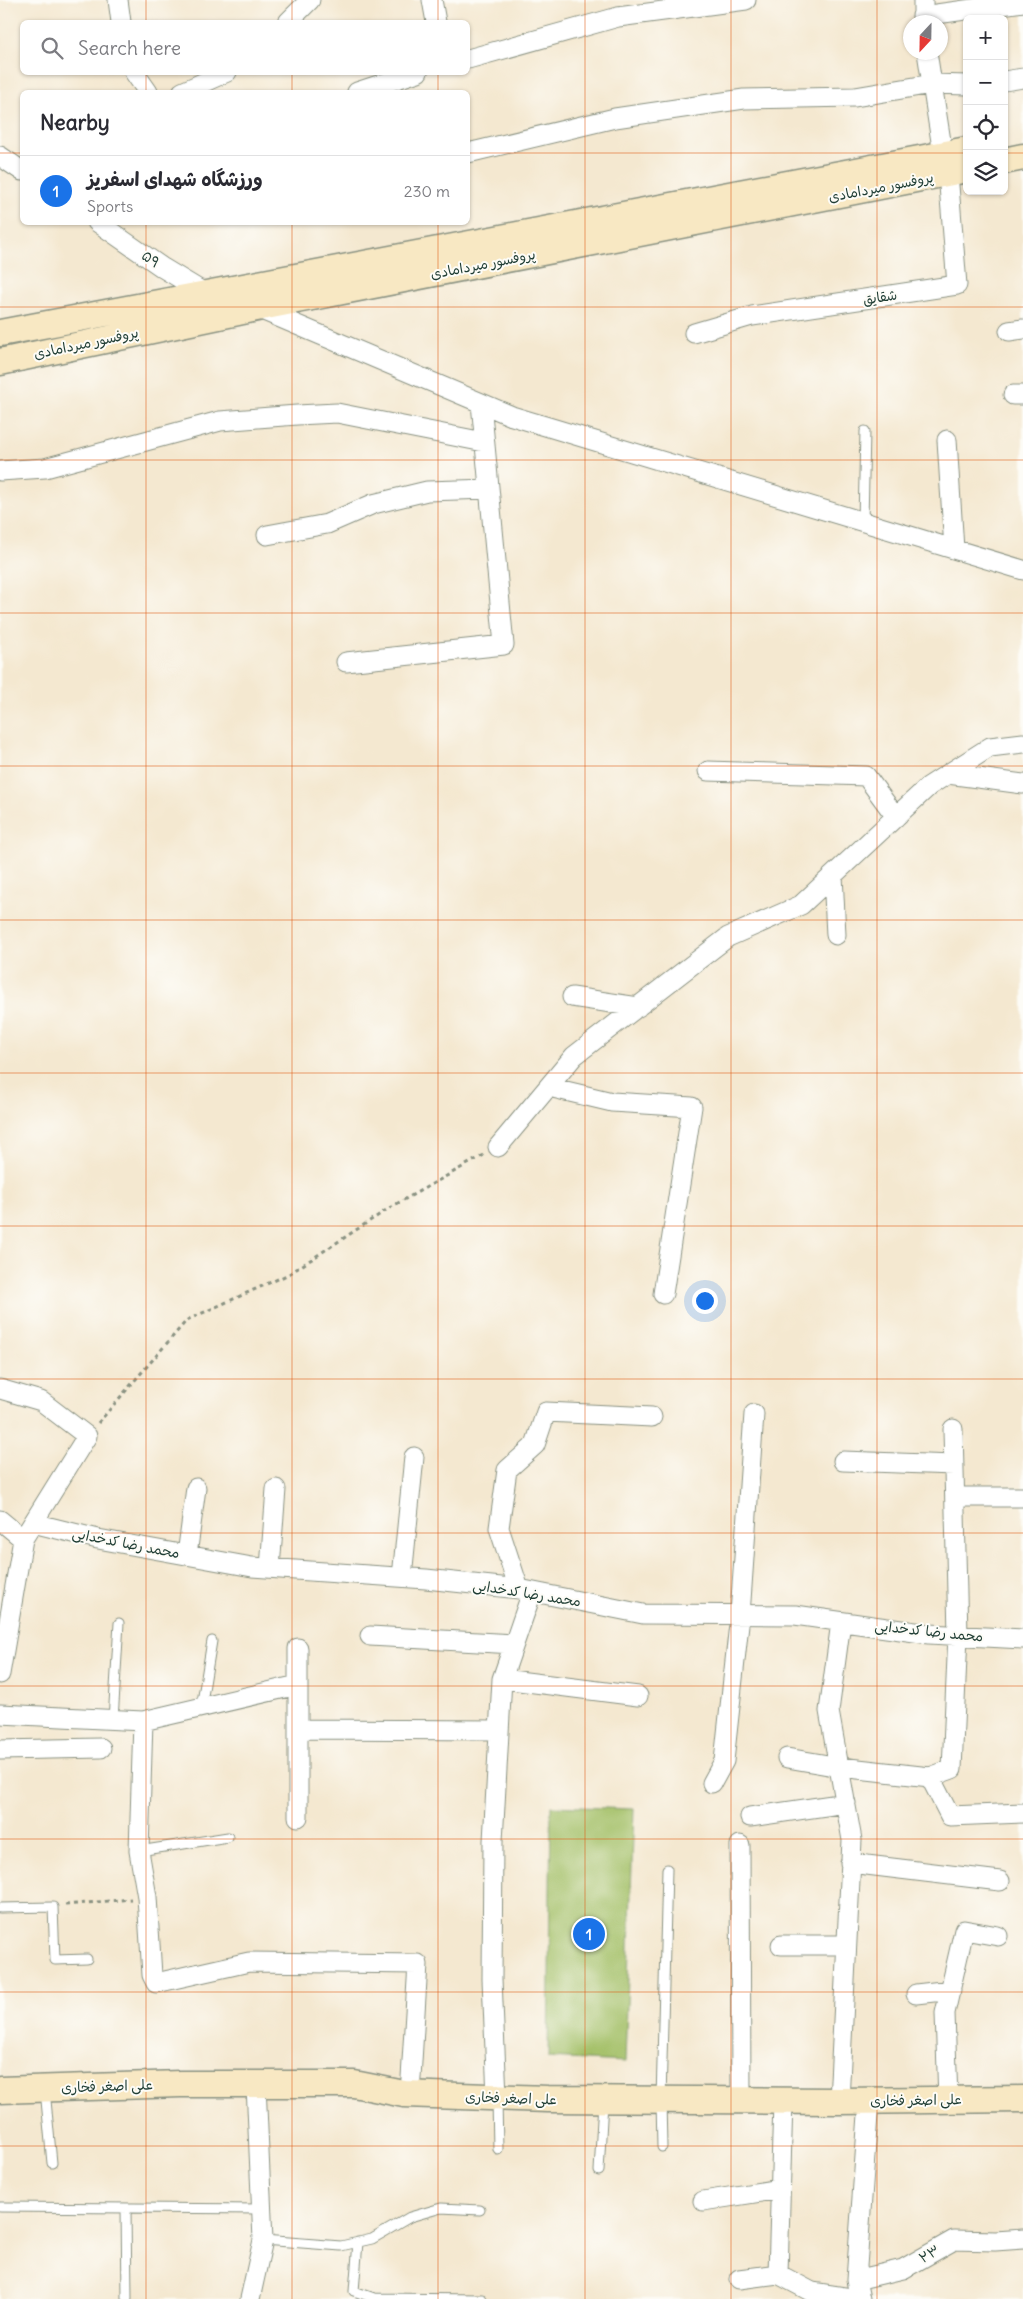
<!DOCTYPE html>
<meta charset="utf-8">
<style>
:root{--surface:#fff;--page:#f7f7f7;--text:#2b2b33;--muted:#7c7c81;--line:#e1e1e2;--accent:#1a73e8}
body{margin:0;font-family:Delius,"Playpen Sans Arabic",sans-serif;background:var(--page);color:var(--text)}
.controls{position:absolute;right:15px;top:15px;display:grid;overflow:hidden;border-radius:8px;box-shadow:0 1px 4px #0004}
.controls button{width:45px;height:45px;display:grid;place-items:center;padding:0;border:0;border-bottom:1px solid var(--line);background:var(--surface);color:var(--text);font:25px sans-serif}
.compass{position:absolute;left:903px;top:15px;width:45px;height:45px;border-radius:50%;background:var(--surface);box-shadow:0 1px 4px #0004;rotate:202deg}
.you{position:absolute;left:704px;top:1300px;width:18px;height:18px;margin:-12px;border:4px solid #fff;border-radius:50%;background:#1a73e8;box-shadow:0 0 0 8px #1a73e833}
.badge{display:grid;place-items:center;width:32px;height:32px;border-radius:50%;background:var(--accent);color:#fff;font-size:16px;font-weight:700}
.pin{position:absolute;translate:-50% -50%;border:2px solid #fff;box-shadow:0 1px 5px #0006}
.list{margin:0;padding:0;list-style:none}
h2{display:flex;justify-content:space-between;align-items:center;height:65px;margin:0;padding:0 20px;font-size:21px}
h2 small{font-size:16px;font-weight:400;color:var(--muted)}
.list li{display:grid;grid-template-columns:32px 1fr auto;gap:15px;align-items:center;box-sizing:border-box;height:70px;padding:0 20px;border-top:1px solid var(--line)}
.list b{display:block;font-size:19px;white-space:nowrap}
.list p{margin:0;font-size:16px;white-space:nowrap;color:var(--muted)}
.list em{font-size:16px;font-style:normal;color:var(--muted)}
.icon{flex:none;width:28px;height:28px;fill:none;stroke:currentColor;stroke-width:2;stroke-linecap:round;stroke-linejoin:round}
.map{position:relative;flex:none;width:1023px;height:2299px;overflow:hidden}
.search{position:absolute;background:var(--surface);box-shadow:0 1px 4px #0004;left:20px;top:20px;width:450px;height:55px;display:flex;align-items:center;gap:12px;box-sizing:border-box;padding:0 18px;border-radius:8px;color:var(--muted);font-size:19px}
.panel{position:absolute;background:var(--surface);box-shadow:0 1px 4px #0004;left:20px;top:90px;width:450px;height:135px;border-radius:8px}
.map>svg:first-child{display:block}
</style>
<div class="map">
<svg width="1023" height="2299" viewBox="0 0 1023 2299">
<rect width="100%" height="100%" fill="#fdfcf7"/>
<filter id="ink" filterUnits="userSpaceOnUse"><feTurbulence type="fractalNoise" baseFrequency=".02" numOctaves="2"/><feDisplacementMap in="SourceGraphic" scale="10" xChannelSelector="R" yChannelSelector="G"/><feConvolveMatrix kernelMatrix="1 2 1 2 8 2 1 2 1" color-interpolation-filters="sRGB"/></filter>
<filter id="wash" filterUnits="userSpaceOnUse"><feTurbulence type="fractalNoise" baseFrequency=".0096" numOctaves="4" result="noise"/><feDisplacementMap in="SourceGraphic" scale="20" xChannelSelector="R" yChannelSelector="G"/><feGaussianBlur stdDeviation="1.12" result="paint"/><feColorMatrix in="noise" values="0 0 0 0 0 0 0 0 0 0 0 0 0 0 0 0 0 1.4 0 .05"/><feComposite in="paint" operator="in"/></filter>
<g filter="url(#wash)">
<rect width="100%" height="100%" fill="#f4e8d0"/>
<!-- green -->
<path fill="#a3bf66" stroke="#617e4d" d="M551,1806L634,1809L625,2062L548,2058Z"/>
</g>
<g filter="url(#ink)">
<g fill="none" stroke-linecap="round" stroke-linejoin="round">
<!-- lane casing -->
<g stroke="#8a9282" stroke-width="11">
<path id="lane" d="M863,522L865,431
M201,1708L212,1641
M113,1720L119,1623
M139,1851L228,1837
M0,1908L53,1907L55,1960L87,1959
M45,2090L52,2163
M497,2100L498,2149
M662,2147L661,2100L667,1869
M599,2171L603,2102
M0,2207L262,2209
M126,2208L127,2299
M263,2240L341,2246L372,2239L410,2217L441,2208L480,2210
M358,2242L354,2291L374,2298L482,2299"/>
</g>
<!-- street casing -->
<g stroke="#8a9282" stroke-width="21">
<path id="street" d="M118,0L121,22
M432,0L436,22
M923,0V22
M922,16L1023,2
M288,22L310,0
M927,52L943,154
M468,59L618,17L746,0
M134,72L148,92
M1004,81L1023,78
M182,92L227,72
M357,92L418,72
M468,153L615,118L744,99L855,97L932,84L967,85
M0,156L22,171
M97,222L163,268L206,294
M257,308L512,416L1023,570
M1009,331L1023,329
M694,333L752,316L957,285L948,173
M1013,395H1023
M947,440L954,549
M0,471L45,468L220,421L297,415L337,413L484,442
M267,535L327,524L373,504L427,491L489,489
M346,662L504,645L481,403
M708,771L866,776L896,817
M948,774L1023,784
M833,875L836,935
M572,997L638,1007
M549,1087L612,1102L692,1107L663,1294
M498,1147L574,1056L728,937L801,905L929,786L990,747L1023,743
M0,1389L41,1401L87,1436L23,1539L0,1674
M843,1461L954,1465
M955,1497H1023
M0,1520L23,1539
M33,1523L98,1539L252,1567L426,1579L519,1589L643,1614L795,1615L929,1634L1023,1639
M187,1555L196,1488
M270,1568L276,1489
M402,1577L414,1457
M519,1589L499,1528L507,1470L535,1445L546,1412L652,1417
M370,1636L514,1644
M502,1679L638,1696
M0,1714L143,1721L139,1851L147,1897L152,1975L156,1983L249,1962L418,1964L410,2094
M143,1721L298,1685
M298,1729L499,1730
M0,1750L101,1748
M787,1758L840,1767L930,1777L952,1769L958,1635L953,1429
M930,1777L950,1816L1023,1813
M712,1783L724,1761L740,1615L754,1414
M298,1817V1648
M750,1817L846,1803
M740,1845L741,2100
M850,1863L1000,1881
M781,1945H846
M916,1994L951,1990
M497,2097L492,1979L493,1841L502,1679L532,1592
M948,2100L945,2013L964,1930L998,1936
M783,2101L778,2274L812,2292L857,2299
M839,2101L852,1840L829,1711L841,1622
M703,2201L780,2189
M739,2279L778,2274
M856,2280L869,2101
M250,2299L263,2240L256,2085
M860,2299L856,2280L903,2269L954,2240L995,2241L1023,2239"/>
</g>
<!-- secondary casing -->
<g stroke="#8a9282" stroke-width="29">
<path id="secondary" d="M1004,161L1023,157
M0,333L967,150
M0,362L271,305L967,169
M0,2090L180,2084H354L404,2094L548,2099L839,2101L1023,2099"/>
</g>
<!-- path -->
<path stroke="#8a9282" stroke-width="3" stroke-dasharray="4 4" stroke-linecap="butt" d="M98,1423L187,1320L289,1274L391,1207L484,1155
M65,1905L131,1899"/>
<!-- lane -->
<use href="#lane" stroke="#fff" stroke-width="9"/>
<!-- street -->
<use href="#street" stroke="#fff" stroke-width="19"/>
<!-- secondary -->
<use href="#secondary" stroke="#f8e8c3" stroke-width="26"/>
</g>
</g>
<!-- grid -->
<path fill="none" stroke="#de580e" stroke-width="1" stroke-opacity="0.55" d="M146,0V22M292,0V22M438,0V22M585,0V2299M731,0V2299M877,0V2299M146,72V92M292,72V92M438,72V92M0,153H22M468,153H967M1004,153H1023M146,222V2299M292,222V2299M438,222V2299M0,307H1023M0,460H1023M0,613H1023M0,766H1023M0,920H1023M0,1073H1023M0,1226H1023M0,1379H1023M0,1533H1023M0,1686H1023M0,1839H1023M0,1992H1023M0,2146H1023"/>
<g text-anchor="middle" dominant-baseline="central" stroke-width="4" stroke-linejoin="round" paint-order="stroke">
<!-- street labels -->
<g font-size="14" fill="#1f3d34" stroke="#fdfcf7">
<text transform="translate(881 187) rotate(-11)">پروفسور میردامادی</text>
<text transform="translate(151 259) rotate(35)">۵۹</text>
<text transform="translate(483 264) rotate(-11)">پروفسور میردامادی</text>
<text transform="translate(880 297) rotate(-9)">شقایق</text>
<text transform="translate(86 343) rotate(-12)">پروفسور میردامادی</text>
<text transform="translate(126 1543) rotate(11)">محمد رضا کدخدایی</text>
<text transform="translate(527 1593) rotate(9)">محمد رضا کدخدایی</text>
<text transform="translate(929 1631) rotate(6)">محمد رضا کدخدایی</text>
<text transform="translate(107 2086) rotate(-2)">علی اصغر فخاری</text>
<text transform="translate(511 2098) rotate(2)">علی اصغر فخاری</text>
<text transform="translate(916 2100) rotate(-1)">علی اصغر فخاری</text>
<text transform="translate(929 2254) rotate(-30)">۲۳</text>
</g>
</g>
</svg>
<div class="controls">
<button>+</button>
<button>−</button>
<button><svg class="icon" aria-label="locate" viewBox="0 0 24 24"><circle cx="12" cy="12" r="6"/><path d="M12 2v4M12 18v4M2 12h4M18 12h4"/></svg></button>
<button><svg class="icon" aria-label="layers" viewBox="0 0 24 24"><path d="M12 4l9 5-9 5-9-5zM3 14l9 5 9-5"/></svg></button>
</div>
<svg class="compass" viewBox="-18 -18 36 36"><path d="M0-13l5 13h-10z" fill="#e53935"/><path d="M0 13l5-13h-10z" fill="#7c7c81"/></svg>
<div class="you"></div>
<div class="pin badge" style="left:589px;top:1934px">1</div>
<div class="search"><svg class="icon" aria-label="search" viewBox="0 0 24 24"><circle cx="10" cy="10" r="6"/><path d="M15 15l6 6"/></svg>Search here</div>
<section class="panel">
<h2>Nearby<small></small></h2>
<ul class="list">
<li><span class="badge">1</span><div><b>ورزشگاه شهدای اسفریز</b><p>Sports</p></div><em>230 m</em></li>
</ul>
</section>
</div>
